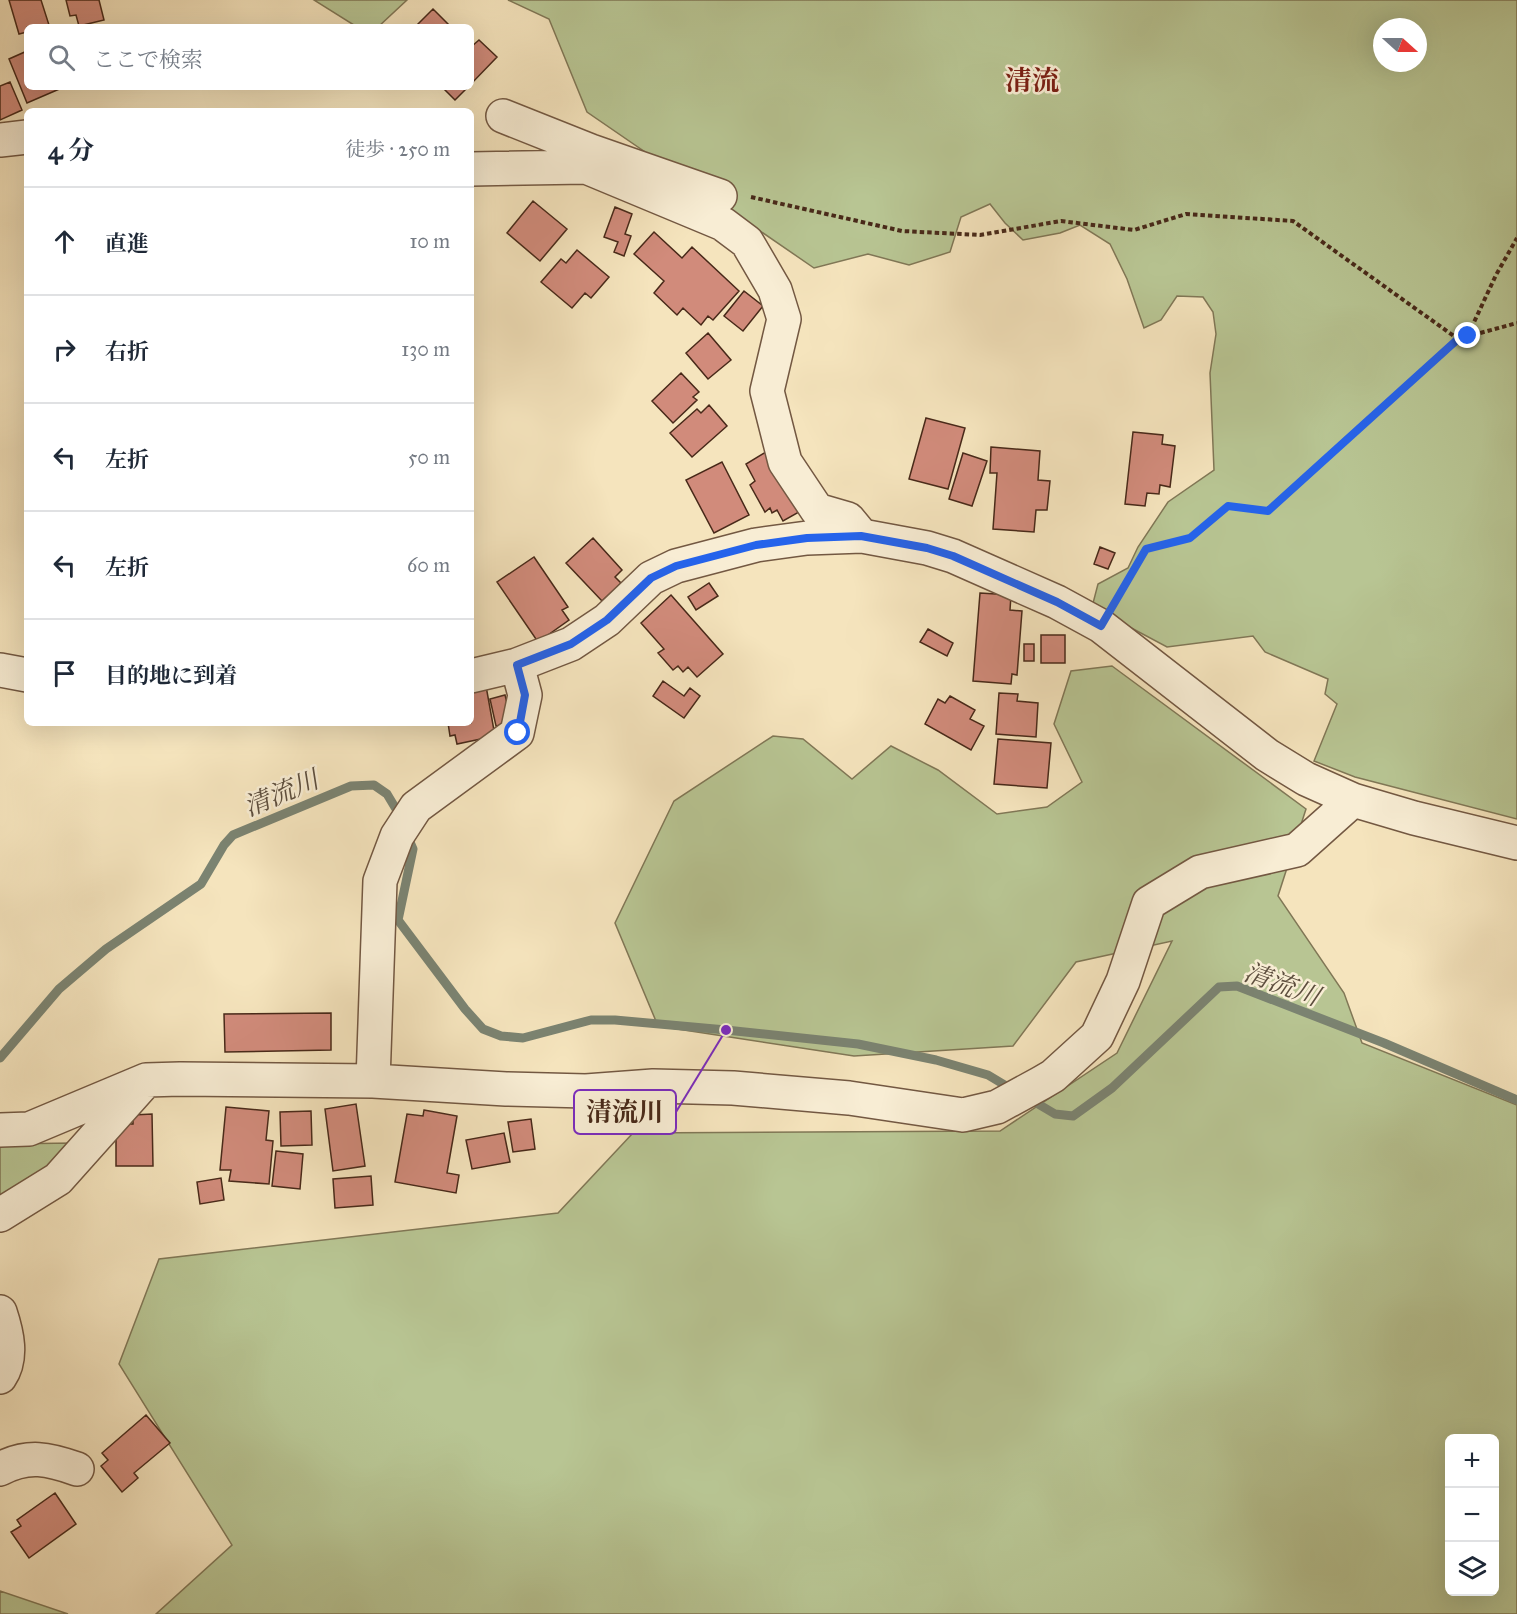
<!DOCTYPE html>
<html lang="ja">
<meta charset="utf-8">
<style>
:root{--surface:#fff;--page:#f6f6f7;--text:#1f2937;--muted:#747a83;--line:#e0e1e3}
body{margin:0;font-family:"IM FELL Great Primer","Noto Serif JP",serif;background:var(--page);color:var(--text)}
.controls{position:absolute;right:18px;bottom:18px;display:grid;overflow:hidden;border-radius:9px;box-shadow:0 6px 24px #0002}
.controls button{width:54px;height:54px;display:grid;place-items:center;padding:0;border:0;border-bottom:2px solid var(--line);background:var(--surface);color:var(--text);font:30px sans-serif}
.compass{position:absolute;left:1373px;top:18px;width:54px;height:54px;border-radius:50%;background:var(--surface);box-shadow:0 6px 24px #0002;rotate:111deg}
.stop{position:absolute;width:18px;height:18px;margin:-14px;border:4px solid #2563eb;border-radius:50%;background:#fff}
.stop.end{background:#2563eb;border-color:#fff;box-shadow:0 2px 6px #0008}
.list{margin:0;padding:0;list-style:none}
h2{display:flex;justify-content:space-between;align-items:center;height:78px;margin:0;padding:0 24px;font-size:26px}
h2 small{font-size:20px;font-weight:400;color:var(--muted)}
.list li{display:grid;grid-template-columns:39px 1fr auto;gap:18px;align-items:center;box-sizing:border-box;height:108px;padding:0 24px;border-top:2px solid var(--line)}
.list b{display:block;font-size:22px;white-space:nowrap}
.list em{font-size:20px;font-style:normal;color:var(--muted)}
.icon{flex:none;width:33px;height:33px;fill:none;stroke:currentColor;stroke-width:2;stroke-linecap:round;stroke-linejoin:round}
.map{position:relative;flex:none;width:1517px;height:1614px;overflow:hidden}
.search{position:absolute;background:var(--surface);box-shadow:0 6px 24px #0002;left:24px;top:24px;width:450px;height:66px;display:flex;align-items:center;gap:15px;box-sizing:border-box;padding:0 21px;border-radius:9px;color:var(--muted);font-size:22px}
.panel{position:absolute;background:var(--surface);box-shadow:0 6px 24px #0002;left:24px;top:108px;width:450px;height:618px;border-radius:9px}
.map>svg:first-child{display:block}
</style>
<div class="map">
<svg width="1517" height="1614" viewBox="0 0 1517 1614">
<rect width="100%" height="100%" fill="#f5e4bd"/>
<filter id="stains"><feTurbulence type="fractalNoise" baseFrequency=".00333" numOctaves="4"/><feColorMatrix values="0 0 0 0 .2 0 0 0 0 .09 0 0 0 0 .02 0 0 0 .5 -.17"/></filter>
<radialGradient id="worn" r=".72"><stop offset=".6" stop-color="#630" stop-opacity="0"/><stop offset="1" stop-color="#630" stop-opacity=".3"/></radialGradient>
<!-- green -->
<path fill="#b8c593" stroke="#807756" stroke-width="1.5" fill-rule="evenodd" d="M314,0H407L378,27H357Z
M508,0H1517V819L1355,777L1314,761L1337,704L1325,694L1328,679L1265,652L1253,636L1167,647L1092,607L1098,584L1128,568L1138,547L1168,502L1214,470L1210,373L1216,334L1213,312L1203,297L1177,296L1161,320L1144,328L1127,279L1110,244L1080,225L1060,233L1023,240L1005,223L990,204L961,217L950,252L909,265L868,254L814,268L587,112L549,19ZM1382,27H1418V63H1382Z
M1112,666L1306,809L1278,896L1344,993L1362,1043L1517,1105V1614H156L232,1545L119,1364L159,1259L558,1213L633,1133L1000,1131L1117,1053L1172,941L1076,962L1013,1046L854,1056L658,1026L615,923L674,801L773,736L803,739L852,779L891,746L938,770L997,814L1047,807L1082,782L1054,724L1071,671ZM1450,1438H1494V1592H1450Z
M74,1143L50,1173L0,1196V1144Z
M0,1591L68,1614H0Z"/>
<g fill="none" stroke-linecap="round" stroke-linejoin="round">
<!-- stream -->
<path stroke="#7b8371" stroke-width="9" d="M407,835L413,849L398,920L465,1009L483,1029L501,1036L523,1038L591,1020H615L726,1030L858,1044L936,1060L988,1075L1013,1090
M0,1058L59,989L106,949L201,884L224,845L233,835L351,786L374,785L387,794L402,819
M1028,1098L1055,1114L1073,1116L1112,1088L1219,987L1237,986L1384,1043L1517,1100"/>
</g>
<!-- building -->
<path fill="#d18b7b" stroke="#482919" stroke-width="1.5" d="M9,0H41L49,25L27,27V32L19,34Z
M66,0H99L104,20L79,26L76,15L70,16Z
M433,9L451,27H415Z
M479,40L497,57L471,84V47Z
M27,51V87H64L27,103L9,59Z
M10,82L22,110L0,120V86Z
M442,87H468L455,100Z
M533,201L567,229L540,261L507,233Z
M615,207L632,214L625,234L631,236L624,256L614,252L618,242L604,237Z
M654,232L682,258L692,247L739,291L713,320L708,316L701,325L683,308L677,315L654,293L664,281L634,254Z
M577,250L609,277L591,298L585,293L572,308L541,282L561,259L566,263Z
M744,291L763,306L743,331L724,316Z
M708,333L731,360L708,379L686,353Z
M681,373L699,392L693,397L697,400L673,423L652,401Z
M709,405L727,426L692,457L670,433L697,409L701,413Z
M926,418L965,428L948,489L909,479Z
M1133,432L1163,435L1162,444L1175,446L1170,487L1160,485L1159,494L1147,493L1145,506L1125,504Z
M991,447L1040,451L1038,480L1050,481L1047,510H1036L1034,532L993,529L997,473H990Z
M771,449L806,508L783,521L777,510L772,513L770,508L765,512L750,485L755,481L746,464Z
M963,453L987,461L972,506L949,499Z
M722,462L749,515L714,533L686,480Z
M593,538L622,570L615,577L621,583L602,601L566,563Z
M1100,547L1115,553L1108,569L1094,564Z
M534,557L568,607L562,610L569,620L538,642L497,582Z
M709,583L718,596L696,610L688,597Z
M980,593L1011,595L1010,610L1022,611L1017,675L1012,674L1011,684L973,681Z
M671,595L723,654L697,677L688,667L683,672L678,666L673,670L658,653L664,649L641,623Z
M928,629L953,643L947,656L920,642Z
M1041,635H1065V663H1041Z
M1024,644H1034V661H1024Z
M663,681L684,696L690,688L700,696L684,718L653,696Z
M486,686L495,736L457,744L455,735L450,736L448,723H471V689Z
M999,693L1018,694L1017,701L1038,703L1036,737L996,734Z
M505,695L512,723L496,726L490,699Z
M950,696L975,710L970,719L984,726L971,750L925,724L938,699L945,703Z
M998,739L1051,743L1047,788L994,784Z
M331,1013V1050L225,1052L224,1014Z
M356,1104L365,1166L333,1171L325,1109Z
M226,1107L269,1111L266,1140L273,1141L269,1184L229,1181L231,1170H220Z
M424,1110L457,1116L447,1173L459,1175L456,1193L395,1182L407,1114L423,1116Z
M311,1111L312,1145L281,1146L280,1112Z
M152,1114L153,1166H116V1124H133V1115Z
M531,1119L535,1149L513,1152L508,1122Z
M504,1133L510,1162L472,1169L466,1140Z
M276,1151L303,1154L300,1189L272,1186Z
M371,1176L373,1205L335,1208L333,1179Z
M221,1178L224,1200L200,1204L197,1182Z
M146,1415L170,1443L134,1473L138,1478L122,1492L101,1466L108,1460L102,1453Z
M55,1493L76,1524L29,1558L11,1532L21,1526L17,1520Z"/>
<g fill="none" stroke-linecap="round" stroke-linejoin="round">
<!-- minor casing -->
<g stroke="#735842" stroke-width="36">
<path id="minor" d="M503,116L591,151L720,196
M0,140L27,137
M471,169L586,167L723,224L747,242L775,290L784,319L767,391L785,462L817,510L848,519L862,536
M0,670L27,675
M471,676L517,665L571,644L607,620L651,578L676,566L756,545L807,538L862,536L927,548L953,556L1057,602L1101,626L1267,755L1306,779L1353,800L1414,818L1517,843
M373,1081L380,881L397,836L416,807L517,733L525,695L517,665
M0,1130L29,1129L146,1080L180,1079L373,1081L506,1089L586,1091L653,1086L733,1088L849,1098L963,1115L997,1107L1041,1083L1053,1076L1097,1036L1123,981L1149,903L1200,872L1297,850L1353,800
M0,1215L58,1179L141,1086
M0,1312C7,1333 13,1358 0,1377
M0,1469C28,1454 49,1459 77,1469"/>
</g>
<!-- path -->
<path stroke="#482919" stroke-width="4" stroke-dasharray="4.5 3" stroke-linecap="butt" d="M751,197L902,231L980,235L1061,221L1134,230L1186,214L1293,221L1458,339
M1468,335L1496,275L1517,238
M1117,599L1146,549L1190,538L1228,506L1268,511L1458,339L1517,323"/>
<!-- minor -->
<use href="#minor" stroke="#f8edd4" stroke-width="33"/>
</g>
<g fill="none" stroke-linecap="round" stroke-linejoin="round">
<!-- route -->
<path stroke="#2563eb" stroke-width="8" d="M518,733L525,695L517,665L571,644L607,620L651,578L676,566L756,545L807,538L861,536L927,548L953,556L1057,602L1101,626L1146,549L1190,538L1228,506L1268,511L1458,339L1468,336"/>
</g>
<g text-anchor="middle" dominant-baseline="central" stroke-width="5" stroke-linejoin="round" paint-order="stroke">
<!-- water labels -->
<g font-size="26" font-style="italic" fill="#5d4e3e" stroke="#f8edd4">
<text transform="translate(281 793) rotate(-23)">清流川</text>
<text transform="translate(1282 984) rotate(20)">清流川</text>
</g>
<!-- quarter labels -->
<g font-size="27" font-weight="bold" fill="#7a1f14" stroke="#f8edd4">
<text x="1032" y="80">清流</text>
</g>
</g>
<!-- callouts -->
<path fill="none" stroke="#7b2cbf" stroke-width="2" d="M726 1030L676 1112"/>
<circle fill="#7b2cbf" stroke="#f8edd4" stroke-width="2" cx="726" cy="1030" r="6"/>
<rect fill="#f8edd4" stroke="#7b2cbf" stroke-width="2" x="574" y="1090" width="102" height="44" rx="6"/>
<g font-size="26" text-anchor="middle" font-weight="bold" fill="#482919">
<text x="625" y="1121">清流川</text>
</g>
<rect width="100%" height="100%" filter="url(#stains)"/>
<rect width="100%" height="100%" fill="url(#worn)"/>
</svg>
<div class="controls">
<button>+</button>
<button>−</button>
<button><svg class="icon" aria-label="layers" viewBox="0 0 24 24"><path d="M12 4l9 5-9 5-9-5zM3 14l9 5 9-5"/></svg></button>
</div>
<svg class="compass" viewBox="-18 -18 36 36"><path d="M0-13l5 13h-10z" fill="#e53935"/><path d="M0 13l5-13h-10z" fill="#747a83"/></svg>
<div class="stop" style="left:518px;top:733px"></div>
<div class="stop end" style="left:1468px;top:336px"></div>
<div class="search"><svg class="icon" aria-label="search" viewBox="0 0 24 24"><circle cx="10" cy="10" r="6"/><path d="M15 15l6 6"/></svg>ここで検索</div>
<section class="panel">
<h2>4 分<small>徒歩 · 250 m</small></h2>
<ul class="list">
<li><svg class="icon" aria-label="ahead" viewBox="0 0 24 24"><path d="M12 20V5M6 11l6-6 6 6"/></svg><div><b>直進</b></div><em>10 m</em></li>
<li><svg class="icon" aria-label="right" viewBox="0 0 24 24"><path d="M7 20v-9h11M14 6l5 5-5 5"/></svg><div><b>右折</b></div><em>130 m</em></li>
<li><svg class="icon" aria-label="left" viewBox="0 0 24 24"><path d="M17 20v-9H6M10 6l-5 5 5 5"/></svg><div><b>左折</b></div><em>50 m</em></li>
<li><svg class="icon" aria-label="left" viewBox="0 0 24 24"><path d="M17 20v-9H6M10 6l-5 5 5 5"/></svg><div><b>左折</b></div><em>60 m</em></li>
<li><svg class="icon" aria-label="arrive" viewBox="0 0 24 24"><path d="M6 21V4h12l-3 4 3 4H6"/></svg><div><b>目的地に到着</b></div></li>
</ul>
</section>
</div>
